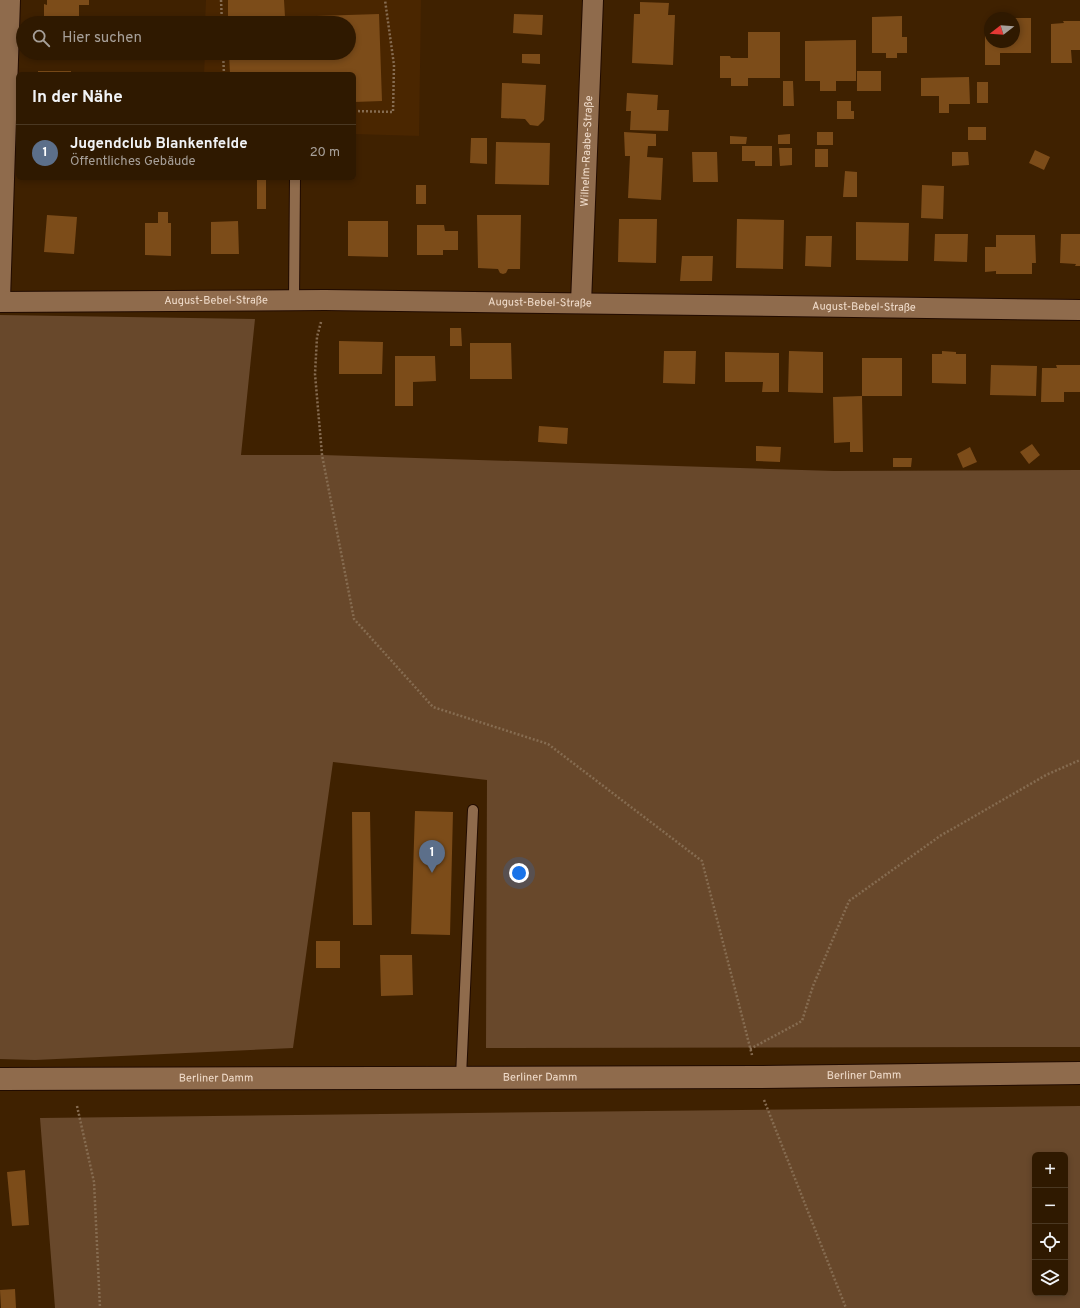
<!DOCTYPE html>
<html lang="de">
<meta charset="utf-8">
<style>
:root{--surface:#2f1900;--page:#3b260f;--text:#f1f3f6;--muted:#a7a099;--line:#4a3822;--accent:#2563eb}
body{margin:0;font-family:Overpass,sans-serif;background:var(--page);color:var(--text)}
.controls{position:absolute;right:12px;bottom:12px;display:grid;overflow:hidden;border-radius:6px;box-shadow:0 2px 6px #0003}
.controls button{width:36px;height:36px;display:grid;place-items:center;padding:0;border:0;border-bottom:1px solid var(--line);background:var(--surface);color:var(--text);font:20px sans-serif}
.compass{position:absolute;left:984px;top:12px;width:36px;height:36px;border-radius:50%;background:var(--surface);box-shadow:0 2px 6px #0003;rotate:253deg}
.you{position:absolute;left:519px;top:873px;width:14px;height:14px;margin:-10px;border:3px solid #fff;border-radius:50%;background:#1a73e8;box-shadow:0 0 0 6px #1a73e833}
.badge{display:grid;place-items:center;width:26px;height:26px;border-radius:50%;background:var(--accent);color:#fff;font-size:13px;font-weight:700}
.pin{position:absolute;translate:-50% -33px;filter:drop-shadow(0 1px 2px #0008)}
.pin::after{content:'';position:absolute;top:21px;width:14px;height:12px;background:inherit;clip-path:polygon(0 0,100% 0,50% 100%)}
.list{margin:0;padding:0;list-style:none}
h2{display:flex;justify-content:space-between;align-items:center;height:52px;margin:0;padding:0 16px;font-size:17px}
h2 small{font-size:13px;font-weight:400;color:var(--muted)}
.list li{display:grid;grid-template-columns:26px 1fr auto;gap:12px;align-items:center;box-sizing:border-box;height:56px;padding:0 16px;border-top:1px solid var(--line)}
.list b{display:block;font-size:15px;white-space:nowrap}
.list p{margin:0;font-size:13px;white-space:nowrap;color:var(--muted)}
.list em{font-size:13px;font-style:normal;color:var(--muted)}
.icon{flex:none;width:22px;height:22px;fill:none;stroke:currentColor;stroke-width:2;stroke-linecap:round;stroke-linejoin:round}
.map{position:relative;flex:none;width:1080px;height:1308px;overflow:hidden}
.search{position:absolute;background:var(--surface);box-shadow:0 2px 6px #0003;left:16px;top:16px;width:340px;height:44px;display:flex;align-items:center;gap:10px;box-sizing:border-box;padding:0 14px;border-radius:22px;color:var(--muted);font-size:15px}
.panel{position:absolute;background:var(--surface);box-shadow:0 2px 6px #0003;left:16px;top:72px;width:340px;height:108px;border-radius:6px}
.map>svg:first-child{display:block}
</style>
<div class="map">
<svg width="1080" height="1308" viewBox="0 0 1080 1308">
<rect width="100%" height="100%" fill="#3f2100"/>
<!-- built -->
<path fill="#4a2600" d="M206,0H421L419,136L354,134V74H204L205,53H349V23H205Z"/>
<!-- green -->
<path fill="#68482b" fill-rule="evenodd" d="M0,315L255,319L241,455H322L834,471L1080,470V1047L486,1048L487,780L333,762L293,1048L35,1060L0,1059Z
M1080,1106V1308H55L40,1118ZM1035,1155H1065V1293H1035Z"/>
<!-- building -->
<path fill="#7c4c19" d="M47,0H89V5H79V23H44V4L47,5Z
M228,0H284L285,17L379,14L382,101L354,102V74H230L229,53H349V23H228Z
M640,2L669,3L668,15H675L673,65L632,63L634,14H640Z
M514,14L543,15L542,35L513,33Z
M902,16V37H907V53H897V58H886V53H872V17Z
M1014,18H1031V53H1000V65H985V35H990V42H1014Z
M1063,21H1080V50H1071L1072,63H1051V24L1064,23Z
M748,32H780V78H748V86H731V78H720V56H730L731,58H748Z
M856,40V81H836V91H820V81H805V41Z
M522,54H540V64L522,63Z
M38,71H71V74H38Z
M857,71H881V91H857Z
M969,77L970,104H949V113H939V96H921V78Z
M783,81H793L794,106H783Z
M977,82H988V103H977Z
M502,83L546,85L544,120L538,126L530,125L525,119L501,118Z
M627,93L658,95L657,110H669L668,131L630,130L631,111H626Z
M837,101H851V111H854V119H837Z
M968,127H986V140H968Z
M624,132L656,134V146H648L647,157L663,158L661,200L628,198L630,156H625Z
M817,132H833V145H817Z
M790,134V144H778V135Z
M730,136L747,137L746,144H730Z
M471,138H487V164L470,163Z
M496,142L550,143L549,185L495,184Z
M742,146H772V166H755V161H742Z
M779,148H792V165L780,166Z
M815,149H828V167H815Z
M1035,150L1050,157L1044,170L1029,163Z
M692,152H717L718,182H693Z
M952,152H968L969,165L952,166Z
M845,171L857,172V197H843Z
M257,178H266V209H257Z
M416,185H426V204H416Z
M922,185L944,186L943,219L921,218Z
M158,212H168V223H171V256L145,255V223H158Z
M47,215L77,217L74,254L44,252Z
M477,215H521L520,269H508L506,273L503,274L500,273L498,269L478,268Z
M619,219H657L656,263L618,262Z
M737,219L784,220L783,269L736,268Z
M238,221L239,254H211V222Z
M348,221H388V257L348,256Z
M856,222L909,223L908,261L856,260Z
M417,225H444L445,231H458V250H443V255H417Z
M935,234H968L967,262L934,261Z
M1061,234H1080V266H1075L1076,264L1060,263Z
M996,235H1035L1036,263H1032V274H996V271L985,272V247H996Z
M806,236H832L831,267L805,266Z
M682,256H713L712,281H680Z
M450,328H461L462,346H450Z
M339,341L383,342L382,374H339Z
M470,343H511L512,379H470Z
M664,351H696L695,384L663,383Z
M789,351L823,352V393L788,392Z
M942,351L956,352V354H966V384L932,383V354H942Z
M725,352L779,353V392H762L763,382H725Z
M395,356H435L436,381L413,382V406H395Z
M862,358H902V396H862Z
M991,365L1037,366L1036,396L990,395Z
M1056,365H1080V392H1064V402H1041L1042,368H1057Z
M862,396L863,452H850V442L834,443L833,397Z
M539,426L568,428L567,444L538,442Z
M1032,444L1040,455L1029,464L1020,452Z
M756,446L781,447L780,462L756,461Z
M970,447L977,462L963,468L957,454Z
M893,458H912L911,467H893Z
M415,811L453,812L450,935L411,934Z
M352,812H370L372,925H353Z
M316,941H340V968H316Z
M380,955H412L413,995L381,996Z
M25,1170L29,1225L12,1226L7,1172Z
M15,1289L16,1308H1L0,1290Z"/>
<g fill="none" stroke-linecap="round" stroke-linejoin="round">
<!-- lane casing -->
<g stroke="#210b00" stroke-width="12">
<path id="lane" d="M294,300L295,178
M461,1077L473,810"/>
</g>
<!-- street casing -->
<g stroke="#210b00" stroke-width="22">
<g id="street">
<path d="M0,299L10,0"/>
<path id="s1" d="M0,302L325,300L1080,310"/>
<path id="s2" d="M581,303L593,0"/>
</g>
</g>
<!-- secondary casing -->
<g stroke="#210b00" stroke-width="24">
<g id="secondary">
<path id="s3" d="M0,1079L757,1077L1080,1073"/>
</g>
</g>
<!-- path -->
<path stroke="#866c51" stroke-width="2.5" stroke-dasharray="2 2" stroke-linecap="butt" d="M221,0L222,23
M223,53L224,74
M354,111L393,112L394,65L385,0
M321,322L317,337L315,374L322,455L354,619L433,707L548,744L702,861L752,1055
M750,1049L802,1021L813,986L849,901L940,836L1046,775L1080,760
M764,1100L846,1308
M77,1106L94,1182L100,1308"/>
<!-- lane -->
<use href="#lane" stroke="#8f6b4c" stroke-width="10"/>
<!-- street -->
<use href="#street" stroke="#8f6b4c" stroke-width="20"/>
<!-- secondary -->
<use href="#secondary" stroke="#8f6b4c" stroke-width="22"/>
</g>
<g text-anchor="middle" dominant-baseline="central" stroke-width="4" stroke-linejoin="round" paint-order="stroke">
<!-- street labels -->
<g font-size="11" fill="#f1ddcc" stroke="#311a02">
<text stroke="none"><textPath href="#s2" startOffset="152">Wilhelm-Raabe-Straße</textPath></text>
<text stroke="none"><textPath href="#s1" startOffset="216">August-Bebel-Straße</textPath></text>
<text stroke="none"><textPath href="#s1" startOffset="540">August-Bebel-Straße</textPath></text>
<text stroke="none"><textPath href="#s1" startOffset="864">August-Bebel-Straße</textPath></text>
<text stroke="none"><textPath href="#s3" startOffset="864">Berliner Damm</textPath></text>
<text stroke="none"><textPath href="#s3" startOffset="540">Berliner Damm</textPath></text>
<text stroke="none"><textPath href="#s3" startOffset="216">Berliner Damm</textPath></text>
</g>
</g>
</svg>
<div class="controls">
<button>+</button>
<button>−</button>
<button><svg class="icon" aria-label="locate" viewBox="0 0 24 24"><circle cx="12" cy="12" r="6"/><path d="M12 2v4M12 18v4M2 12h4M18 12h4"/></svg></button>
<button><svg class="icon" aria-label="layers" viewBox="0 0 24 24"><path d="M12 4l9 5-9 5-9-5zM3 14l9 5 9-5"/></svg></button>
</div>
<svg class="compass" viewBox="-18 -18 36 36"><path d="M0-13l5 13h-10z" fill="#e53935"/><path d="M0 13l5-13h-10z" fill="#a7a099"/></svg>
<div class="you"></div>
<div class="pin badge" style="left:432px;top:873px;background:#5c6f8a">1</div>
<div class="search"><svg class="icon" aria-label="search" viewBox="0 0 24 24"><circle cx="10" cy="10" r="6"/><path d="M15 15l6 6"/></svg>Hier suchen</div>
<section class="panel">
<h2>In der Nähe<small></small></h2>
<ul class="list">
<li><span class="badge" style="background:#5c6f8a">1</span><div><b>Jugendclub Blankenfelde</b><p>Öffentliches Gebäude</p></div><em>20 m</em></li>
</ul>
</section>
</div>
